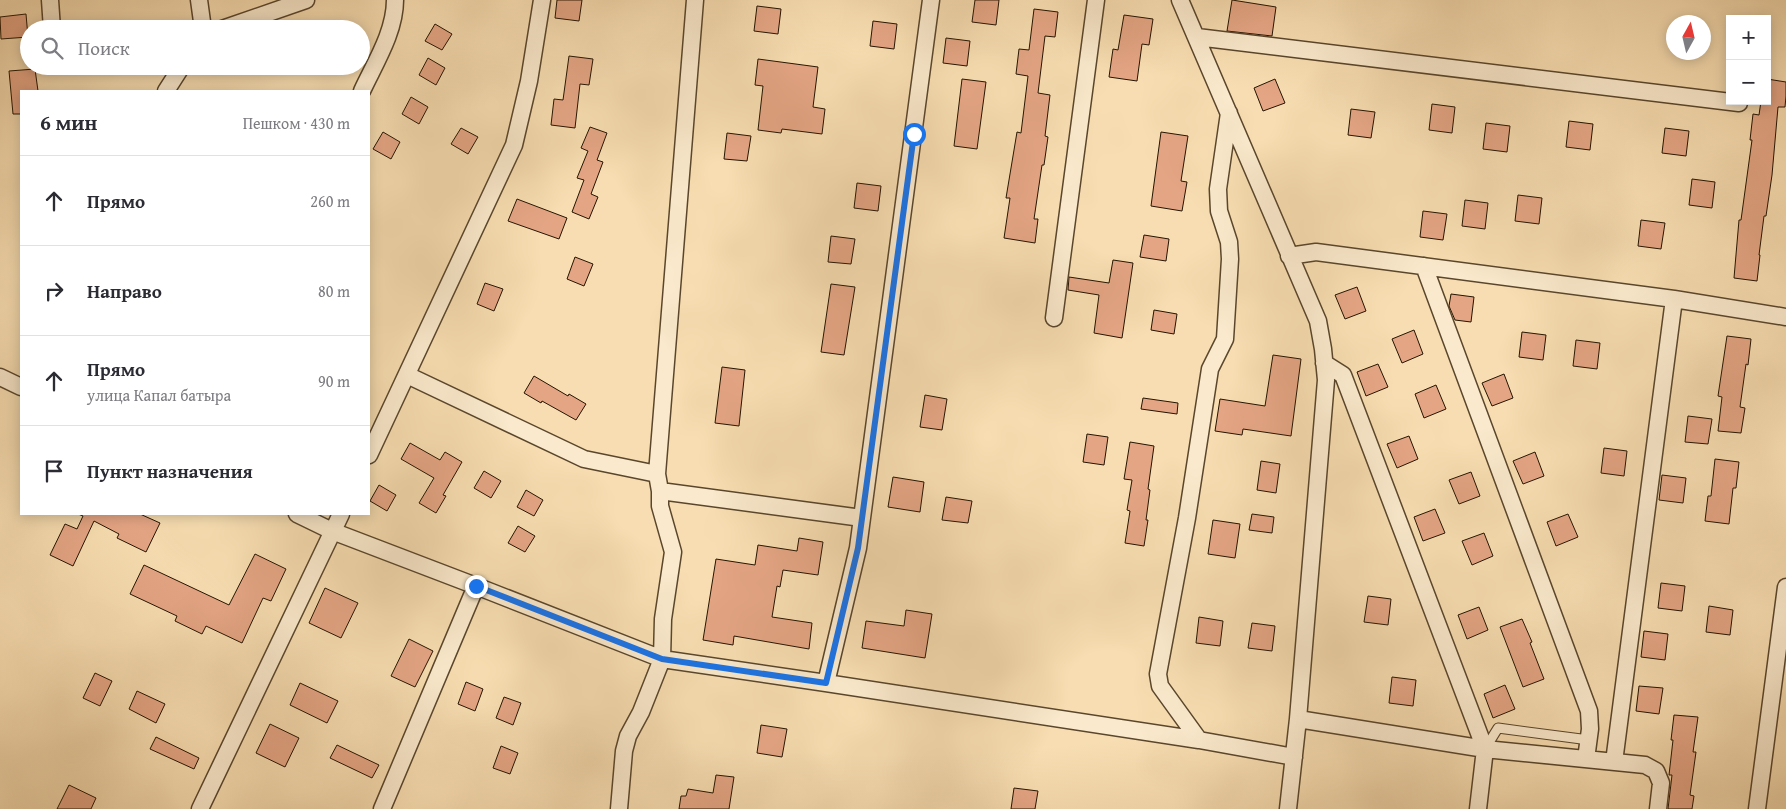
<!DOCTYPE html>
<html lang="ru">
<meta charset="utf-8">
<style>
:root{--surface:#fff;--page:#f2f2f3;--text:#2b2b33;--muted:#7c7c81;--line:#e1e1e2}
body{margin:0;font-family:"Gentium Book Plus",serif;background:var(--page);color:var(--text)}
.controls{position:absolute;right:15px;top:15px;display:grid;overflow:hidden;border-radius:0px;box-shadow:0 2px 12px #0003}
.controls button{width:45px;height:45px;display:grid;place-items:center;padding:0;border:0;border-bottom:1px solid var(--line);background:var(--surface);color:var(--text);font:25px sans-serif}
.compass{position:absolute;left:1666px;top:15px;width:45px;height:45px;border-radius:50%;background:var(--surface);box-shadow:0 2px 12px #0003;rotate:8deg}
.stop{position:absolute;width:15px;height:15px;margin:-11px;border:4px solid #1a73e8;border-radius:50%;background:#fff}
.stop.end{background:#1a73e8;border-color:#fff;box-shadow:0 1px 5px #0008}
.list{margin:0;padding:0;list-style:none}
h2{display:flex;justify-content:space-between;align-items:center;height:65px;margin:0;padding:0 20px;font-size:21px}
h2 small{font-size:16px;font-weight:400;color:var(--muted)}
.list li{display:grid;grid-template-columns:32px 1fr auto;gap:15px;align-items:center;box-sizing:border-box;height:90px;padding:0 20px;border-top:1px solid var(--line)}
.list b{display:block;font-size:19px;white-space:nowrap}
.list p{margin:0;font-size:16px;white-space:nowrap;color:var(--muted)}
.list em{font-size:16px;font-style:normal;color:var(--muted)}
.icon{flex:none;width:28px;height:28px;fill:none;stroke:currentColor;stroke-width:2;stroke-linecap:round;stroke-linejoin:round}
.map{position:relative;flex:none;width:1786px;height:809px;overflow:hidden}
.search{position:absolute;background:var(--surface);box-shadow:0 2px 12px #0003;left:20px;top:20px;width:350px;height:55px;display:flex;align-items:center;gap:12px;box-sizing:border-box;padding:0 18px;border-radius:28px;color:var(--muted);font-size:19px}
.panel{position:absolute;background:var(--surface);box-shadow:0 2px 12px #0003;left:20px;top:90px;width:350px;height:425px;border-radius:0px}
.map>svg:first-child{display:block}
</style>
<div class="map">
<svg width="1786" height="809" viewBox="0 0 1786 809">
<rect width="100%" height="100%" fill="#f7ddb1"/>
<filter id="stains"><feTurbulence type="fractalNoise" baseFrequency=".004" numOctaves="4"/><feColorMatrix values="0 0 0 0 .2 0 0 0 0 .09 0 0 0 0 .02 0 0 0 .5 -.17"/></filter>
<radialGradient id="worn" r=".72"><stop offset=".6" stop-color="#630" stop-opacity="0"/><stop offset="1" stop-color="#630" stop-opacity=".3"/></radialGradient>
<!-- building -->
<path fill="#e4a584" stroke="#251400" d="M557,0H582L579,21L555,18Z
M975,0H999L996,25L972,22Z
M1232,0L1276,7L1272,36L1227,31Z
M757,6L781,9L778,34L754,31Z
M1034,9L1058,12L1055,37L1045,36L1038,93L1050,95L1045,136L1048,137L1044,165H1042L1034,219H1038L1035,243L1004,238L1010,198H1006L1017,132L1021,133L1028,76L1016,74L1019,49L1029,50Z
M26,14L28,37L1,39L0,17Z
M1124,15L1153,19L1149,45L1142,44L1137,81L1109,77L1113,49L1118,50Z
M873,21L897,24L894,49L870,46Z
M435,24L452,34L442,50L425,41Z
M946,38L970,41L967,66L943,63Z
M569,56L593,59L589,85L580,84L575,128L551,125L554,99L563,100Z
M428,58L445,68L436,85L419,75Z
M758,59L818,67L813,107L825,109L822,134L782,129L781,133L758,130L763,86L755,85Z
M35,69L38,91H21V114H13L9,71Z
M962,79L986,82L977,149L954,146Z
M1275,79L1285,103L1263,111L1254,88Z
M1767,79L1786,82V96L1785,107H1778L1772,175L1766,216H1764L1759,255H1760L1757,281L1734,278L1739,220H1741L1752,140H1750L1753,114L1759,115L1761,101H1767Z
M411,97L428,107L419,124L402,114Z
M1432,104L1455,107L1452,133L1429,130Z
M1351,109L1375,112L1371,138L1348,135Z
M1569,121L1593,124L1590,150L1566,147Z
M1486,123L1510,126L1507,152L1483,149Z
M590,127L607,133L597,160L603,162L591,194L598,197L589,219L572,212L584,180L577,178L588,151L581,148Z
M461,128L478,137L468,154L451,144Z
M1665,128L1689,131L1686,156L1662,153Z
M383,132L400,142L391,159L373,149Z
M1161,132L1188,136L1181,181L1187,182L1182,211L1151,206Z
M727,133L751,136L747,161L724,159Z
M1692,179L1715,182L1712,208L1689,205Z
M857,183L881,186L878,211L854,208Z
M1518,195L1542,198L1539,224L1515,221Z
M517,199L567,218L559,239L508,221Z
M1465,200L1488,203L1485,229L1462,226Z
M1423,211L1447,214L1443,240L1420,237Z
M1641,220L1665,223L1661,249L1638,246Z
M1144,235L1169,239L1166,261L1140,257Z
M831,236L855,239L851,264L828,262Z
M575,257L593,264L584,286L567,279Z
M1113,260L1133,263L1122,338L1094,333L1099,295L1068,290L1069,277L1109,283Z
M485,283L503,289L494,311L477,304Z
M831,284L855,287L844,355L821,352Z
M1357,287L1366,311L1345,319L1335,295Z
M1451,294L1474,297L1471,322L1455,320L1449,306Z
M1154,310L1177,314L1174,334L1151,330Z
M1414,330L1423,354L1402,363L1392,339Z
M1522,332L1546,335L1543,360L1519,357Z
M1727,336L1751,339L1748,365L1746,364L1740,407L1745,408L1741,433L1718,431L1722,397L1718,396Z
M1576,340L1600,343L1597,369L1573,366Z
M1273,355L1301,359L1291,436L1243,429L1242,435L1215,431L1220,399L1265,406Z
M1378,364L1388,387L1366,396L1357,372Z
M722,367L745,370L739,426L715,423Z
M1504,374L1513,398L1492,406L1482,383Z
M534,376L568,396L569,394L586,404L576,420L542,401L541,403L524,393Z
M1436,385L1446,409L1424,418L1415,394Z
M925,395L947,399L942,430L920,427Z
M1143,398L1178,403L1177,414L1141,409Z
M1688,416L1712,419L1708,444L1685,442Z
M1087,434L1108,437L1104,465L1083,462Z
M1409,436L1418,459L1397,468L1387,444Z
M1130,442L1154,446L1148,489L1150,490L1146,520H1148L1144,546L1125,543L1130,511L1127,510L1132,480L1124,479Z
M410,443L440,460L445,452L462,462L443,495L446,496L436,513L419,503L434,478L401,459Z
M1604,448L1627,451L1624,476L1601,473Z
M1535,452L1544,476L1523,484L1513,461Z
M1715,459L1739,462L1736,488H1733L1729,524L1705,521L1708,496H1711Z
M1261,461L1280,464L1276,493L1257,490Z
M484,471L501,481L491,498L474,488Z
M1471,472L1480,496L1459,504L1449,480Z
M1662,475L1686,478L1683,503L1659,500Z
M893,477L924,482L920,512L888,507Z
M379,485L396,495L387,511L370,501Z
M526,490L543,500L534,516L517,507Z
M946,497L972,501L968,523L942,520Z
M1435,509L1445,533L1423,541L1414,517Z
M78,514H140L160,523L146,552L117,538L119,534L94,521L73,566L50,555L65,524L77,529L83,516Z
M1252,514L1274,517L1272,533L1249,530Z
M1568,514L1578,537L1556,546L1547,522Z
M1213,520L1240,524L1235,558L1208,554Z
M518,526L535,536L525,552L508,543Z
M1484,533L1493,556L1472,565L1462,541Z
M799,538L823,542L818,575L783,570L780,587L777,586L772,617L812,623L809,649L734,636L733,645L703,640L716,559L755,565L758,545L797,551Z
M255,554L286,569L271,601L263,598L242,643L206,626L202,634L175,621L177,616L130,594L144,565L229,605Z
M1661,583L1685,586L1682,611L1658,608Z
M325,588L358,603L341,638L309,623Z
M1368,596L1391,599L1388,625L1364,622Z
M1709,606L1733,610L1730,635L1706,632Z
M1479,607L1488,630L1467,639L1458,615Z
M906,610L932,614L925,658L862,648L866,621L904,626Z
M1199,617L1223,621L1220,646L1196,643Z
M1522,619L1532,642L1530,643L1544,679L1523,687L1500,627Z
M1252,623L1275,626L1272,651L1248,648Z
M1644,631L1668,634L1665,660L1641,657Z
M409,639L433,651L415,687L391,676Z
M95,673L112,681L100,706L83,698Z
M1392,677L1416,680L1413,706L1389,703Z
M466,682L483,689L475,711L458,704Z
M300,683L338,701L327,723L290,705Z
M1505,685L1515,709L1493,718L1484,694Z
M1639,686L1663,688L1659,714L1636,711Z
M137,691L165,704L156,723L129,709Z
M504,697L521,703L513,725L496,718Z
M1674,715L1698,717L1693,752H1696L1690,795L1694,796L1692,809H1668L1672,775H1669L1673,740H1671Z
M270,724L299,738L285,767L256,753Z
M761,725L787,729L782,757L757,753Z
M156,737L199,758L194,769L150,749Z
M337,745L379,765L372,778L330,758Z
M501,746L518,753L510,774L493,768Z
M716,775L734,777L729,809H679L681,796H686L688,789L713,793Z
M69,785L96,798L91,809H57Z
M1014,788L1038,791L1035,809H1011Z"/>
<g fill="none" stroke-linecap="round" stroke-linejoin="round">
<!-- lane casing -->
<g stroke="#5a462c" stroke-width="11">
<path id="lane" d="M1485,749L1498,728L1589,740"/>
</g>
<!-- street casing -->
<g stroke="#5a462c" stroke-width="19">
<path id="street" d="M50,0L52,29
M199,0L203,29
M1180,0L1318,321L1323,349L1326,380L1298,719L1288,809
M222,29L306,0
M1197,37L1739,103
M166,91L182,66
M362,91C375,63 395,32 395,0
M1289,256L1316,252L1674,299L1786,317
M1424,266L1589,711L1590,729L1586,759
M1054,318L1096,0
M1324,363L1343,375L1485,749L1478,809
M407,375L584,459L657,474
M0,377L21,387
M369,455L514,145L529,81L542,0
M660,491L862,518
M297,514L332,531L476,586L662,659L826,683L1199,740L1294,757
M826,683L858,548L931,0
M1298,719L1485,749L1645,765L1656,771L1661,783L1658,809
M1199,740L1160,686L1158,674L1187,518L1210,369L1225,339L1230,259L1229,242L1219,211L1218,189L1229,113
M1614,762L1674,299
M200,809L341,514
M382,809L476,586
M619,809L624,751L628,736L641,712L662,659L663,619L673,552L660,506V491L657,474L695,0
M1757,809L1786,587"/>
</g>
<!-- lane -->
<use href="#lane" stroke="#fae9cc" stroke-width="9"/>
<!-- street -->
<use href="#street" stroke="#fae9cc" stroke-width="16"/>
</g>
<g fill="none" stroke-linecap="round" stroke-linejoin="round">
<!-- route -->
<path stroke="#1a73e8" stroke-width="6" d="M476,586L662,659L826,683L858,548L914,134"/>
</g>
<rect width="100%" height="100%" filter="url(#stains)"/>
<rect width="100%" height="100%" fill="url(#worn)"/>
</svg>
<div class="controls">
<button>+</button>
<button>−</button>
</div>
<svg class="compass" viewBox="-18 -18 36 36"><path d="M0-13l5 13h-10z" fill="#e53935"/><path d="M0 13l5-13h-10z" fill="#7c7c81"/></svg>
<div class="stop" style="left:914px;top:134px"></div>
<div class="stop end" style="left:476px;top:586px"></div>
<div class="search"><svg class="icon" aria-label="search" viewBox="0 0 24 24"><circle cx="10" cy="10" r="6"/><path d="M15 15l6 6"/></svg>Поиск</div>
<section class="panel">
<h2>6 мин<small>Пешком · 430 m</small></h2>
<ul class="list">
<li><svg class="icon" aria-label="ahead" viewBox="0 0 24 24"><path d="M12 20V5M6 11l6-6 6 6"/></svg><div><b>Прямо</b></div><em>260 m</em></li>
<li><svg class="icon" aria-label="right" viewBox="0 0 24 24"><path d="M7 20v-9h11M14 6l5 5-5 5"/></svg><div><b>Направо</b></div><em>80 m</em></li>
<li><svg class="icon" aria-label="ahead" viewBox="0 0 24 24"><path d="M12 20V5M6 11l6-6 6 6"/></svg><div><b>Прямо</b><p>улица Капал батыра</p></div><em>90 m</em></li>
<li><svg class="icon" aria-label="arrive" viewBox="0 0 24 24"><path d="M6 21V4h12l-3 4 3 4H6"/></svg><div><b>Пункт назначения</b></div></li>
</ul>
</section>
</div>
